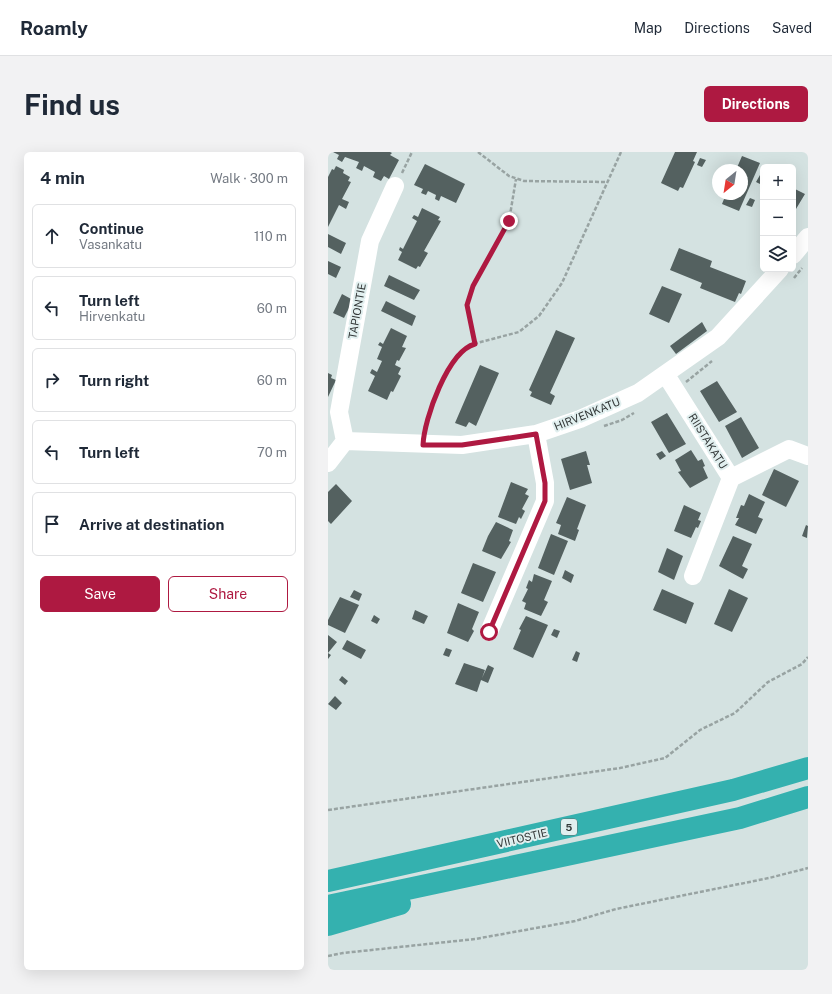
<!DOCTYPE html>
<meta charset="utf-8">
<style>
:root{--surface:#fff;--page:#f2f2f3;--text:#1f2937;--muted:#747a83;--line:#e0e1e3;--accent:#ae1941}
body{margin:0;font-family:"Public Sans",sans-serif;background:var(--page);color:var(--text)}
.controls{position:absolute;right:12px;top:12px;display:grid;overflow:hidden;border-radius:6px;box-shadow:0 4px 16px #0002}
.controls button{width:36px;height:36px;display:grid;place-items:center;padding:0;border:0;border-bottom:1px solid var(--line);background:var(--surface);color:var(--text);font:20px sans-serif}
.compass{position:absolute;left:384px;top:12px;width:36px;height:36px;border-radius:50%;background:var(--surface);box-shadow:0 4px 16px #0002;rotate:210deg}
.stop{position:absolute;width:12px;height:12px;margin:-9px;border:3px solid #ae1941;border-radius:50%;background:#fff}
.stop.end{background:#ae1941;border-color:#fff;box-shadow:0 1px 4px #0008}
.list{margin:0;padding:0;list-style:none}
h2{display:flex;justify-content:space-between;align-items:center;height:52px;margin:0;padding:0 16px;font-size:17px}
h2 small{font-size:13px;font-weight:400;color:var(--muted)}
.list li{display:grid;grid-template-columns:26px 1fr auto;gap:12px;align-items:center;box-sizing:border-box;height:64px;margin:0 8px 8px;padding:0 8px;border:1px solid var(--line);border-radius:6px}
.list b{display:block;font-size:15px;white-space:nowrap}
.list p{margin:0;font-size:13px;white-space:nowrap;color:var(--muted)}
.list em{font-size:13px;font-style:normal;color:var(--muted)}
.actions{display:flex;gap:8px;padding:12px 16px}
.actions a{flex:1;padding:9px 0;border:1px solid var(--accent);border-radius:6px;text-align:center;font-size:14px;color:var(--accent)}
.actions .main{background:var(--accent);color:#fff}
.icon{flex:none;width:22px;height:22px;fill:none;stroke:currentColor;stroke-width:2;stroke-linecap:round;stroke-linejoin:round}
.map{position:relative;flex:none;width:480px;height:818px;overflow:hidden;border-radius:6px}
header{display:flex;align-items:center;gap:24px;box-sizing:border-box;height:56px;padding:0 20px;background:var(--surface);border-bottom:1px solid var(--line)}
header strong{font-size:19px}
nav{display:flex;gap:22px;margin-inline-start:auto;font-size:14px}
.intro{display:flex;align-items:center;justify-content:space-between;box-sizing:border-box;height:96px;padding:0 24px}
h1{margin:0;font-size:28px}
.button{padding:10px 18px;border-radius:6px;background:var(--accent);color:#fff;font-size:14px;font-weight:700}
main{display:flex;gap:24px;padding:0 24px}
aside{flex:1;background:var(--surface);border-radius:6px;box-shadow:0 4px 16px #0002}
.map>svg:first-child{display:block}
</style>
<header>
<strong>Roamly</strong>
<nav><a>Map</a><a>Directions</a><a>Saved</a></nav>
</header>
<div class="intro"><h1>Find us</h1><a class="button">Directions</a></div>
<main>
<aside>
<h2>4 min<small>Walk · 300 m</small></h2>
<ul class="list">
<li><svg class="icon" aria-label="ahead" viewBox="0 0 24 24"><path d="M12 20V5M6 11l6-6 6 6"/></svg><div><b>Continue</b><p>Vasankatu</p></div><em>110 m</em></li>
<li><svg class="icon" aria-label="left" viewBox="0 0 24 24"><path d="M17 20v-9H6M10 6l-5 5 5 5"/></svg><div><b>Turn left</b><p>Hirvenkatu</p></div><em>60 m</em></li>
<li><svg class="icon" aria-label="right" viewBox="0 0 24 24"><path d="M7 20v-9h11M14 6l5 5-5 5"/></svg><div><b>Turn right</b></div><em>60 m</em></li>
<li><svg class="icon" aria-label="left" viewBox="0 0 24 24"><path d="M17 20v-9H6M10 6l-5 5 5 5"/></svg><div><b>Turn left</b></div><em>70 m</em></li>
<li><svg class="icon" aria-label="arrive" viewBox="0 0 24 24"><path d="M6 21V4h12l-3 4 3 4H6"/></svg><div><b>Arrive at destination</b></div></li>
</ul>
<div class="actions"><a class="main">Save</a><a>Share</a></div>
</aside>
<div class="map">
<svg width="480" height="818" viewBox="0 0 480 818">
<rect width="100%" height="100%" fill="#d4e2e1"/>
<!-- building -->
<path fill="#546160" d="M5,0H62L64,1L62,3L71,8L61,27L56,24L53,29L45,25L47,20L36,14L34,19L28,16L31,10L17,5L14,10L9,7L11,3Z
M347,0H369L365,9L367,10L355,36L352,35L350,39L333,31Z
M414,4L432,11L411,59L394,52L398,42H414V18H408Z
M372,6L378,8L374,15L369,13Z
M97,12L137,32L128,51L113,44L111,49L107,47L108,43L100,39L98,43L93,41L95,37L86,33Z
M8,14L16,18L15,21L22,25L20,29L23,30L14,47L21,50L18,57L11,53L0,75V25L4,17L6,18Z
M432,23L435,24L434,33L428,30Z
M467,37L477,42L465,62V42Z
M422,46L427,48L424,55L418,53Z
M94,56L112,65L110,68L113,69L96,99L100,101L92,115L90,114L88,117L70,108L74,100L71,98L72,95L75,97L89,69L84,66L86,63L90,65Z
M0,82L18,91L13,102L0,95Z
M351,96L384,109L382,115L418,129L413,142L411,141L407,150L372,136L374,131L342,118Z
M0,109L13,115L8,126L0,122Z
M61,123L92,138L86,148L56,134Z
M334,134L354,142L341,171L321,162Z
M14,142L25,148L16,166L5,161Z
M58,149L88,164L84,174L53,159Z
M374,170L379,179L348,202L342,194Z
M63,176L79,184L74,195L78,196L71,209L69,208L67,213L73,216L70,222L73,224L65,240L63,239L59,248L40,239L47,224L42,221L44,217L49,220L54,209L49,207L54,195L50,193L52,190L55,192Z
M228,178L247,186L222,241L227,244L223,253L202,244L204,240L201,238Z
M152,213L171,221L148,274L141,270L138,275L127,271Z
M0,221L4,223L3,226L8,228L0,245Z
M389,229L409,260L391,270L372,239Z
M339,261L358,292L341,301L323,270Z
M413,265L431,296L414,306L397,274Z
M363,298L370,309L374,307L377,314L375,315L380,326L362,336L350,320L353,319L347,308Z
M258,299L262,313H259L264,331L242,338L233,307Z
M334,299L338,304L332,308L328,302Z
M446,317L471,329L458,355L434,343Z
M183,330L200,337L197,342L201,344L194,357L197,359L193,367L191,365L188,372L170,365Z
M8,332L24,349L3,372L0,369V340Z
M421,342L437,350L430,365L435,367L428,382L407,373L411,366H408L413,353L416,354Z
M239,345L258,353L249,377L251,378L247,389L230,382L233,373L228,371Z
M356,353L373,361L370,368L373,369L370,376L368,375L363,386L346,379Z
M168,370L185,378L181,389L183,390L173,407L154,399L160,384Z
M478,373L480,374L479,386L474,384Z
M223,382L240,389L226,423L210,416Z
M405,384L424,392L414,414L420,417L415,427L391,414Z
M339,396L355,404L346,428L330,420Z
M145,411L168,420L155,450L133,441Z
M237,418L246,423L243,431L234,426Z
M206,422L224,429L216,448L220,450L213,464L196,457L198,451L194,449L200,437L198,436L201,428L204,430Z
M334,437L366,451L358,472L325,458Z
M401,437L420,446L404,480L386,472Z
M26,438L34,442L31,449L22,445Z
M12,445L31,453L17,481L0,473V468Z
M130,451L151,460L144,477L146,479L140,490L119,481Z
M87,458L100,464L96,472L84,467Z
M46,463L52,467L49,472L43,469Z
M198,464L220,473L205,506L185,497L193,478L191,477Z
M226,477L232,479L229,486L223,483Z
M0,483L9,490L0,501L3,503L0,507Z
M19,488L38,498L33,507L14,497Z
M118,496L124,498L121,505L115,503Z
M248,499L252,501L249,510L244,508Z
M136,511L157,518L154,526L160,513L166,516L160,531L153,528L149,540L127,532Z
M14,524L20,529L17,533L11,528Z
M7,544L14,551L8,558L0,552Z"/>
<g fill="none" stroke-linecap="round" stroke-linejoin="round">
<!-- path -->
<path stroke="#98a3a2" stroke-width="2.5" stroke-dasharray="4 2" stroke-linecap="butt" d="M150,0L181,24L196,29L280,30
M74,21L84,0
M466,126L474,116
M147,192L139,153L145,134L181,69L188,27
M358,230L384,209
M276,274L294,268L306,261
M96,277L111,236L129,203L141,193L191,180L211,164L234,131L293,0
M0,658L292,616L337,606L372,578L407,561L440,530L474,512L480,505
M0,804L15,801L147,787L247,769L288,757L441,726L480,716"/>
<!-- minor -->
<path stroke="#fff" stroke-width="18" d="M465,103L480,85
M338,223L403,326L365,424
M17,289L134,293L208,282L252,267L310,241L390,185L452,117
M17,289L11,260L42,89L67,34
M0,311L17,289
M403,326L461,297L480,304
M161,480L217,349V331L208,282"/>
<!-- highway -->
<path stroke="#34b1af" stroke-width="22" d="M0,729L405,638L480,616
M0,754L412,666L480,645
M0,773L72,752"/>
</g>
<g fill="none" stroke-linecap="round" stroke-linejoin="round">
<!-- route -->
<path stroke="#ae1941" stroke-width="5" d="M161,480L217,349V331L208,282L134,293H95C96,267 120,199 147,192L139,153L145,134L181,69"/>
</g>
<g text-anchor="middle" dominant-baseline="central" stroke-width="4" stroke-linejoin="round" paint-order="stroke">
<!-- shield labels -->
<rect fill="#e1efef" stroke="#666e6e" stroke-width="1" x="233" y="667" width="16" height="16" rx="3"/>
<g font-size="10" font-weight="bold" fill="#323737">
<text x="241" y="675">5</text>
</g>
<!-- street labels -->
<g font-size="11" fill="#323737" stroke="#e1efef">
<text transform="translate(29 159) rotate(-80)">TAPIONTIE</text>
<text transform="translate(259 262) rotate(-22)">HIRVENKATU</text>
<text transform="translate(380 289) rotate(58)">RIISTAKATU</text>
<text transform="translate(194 686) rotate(-13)">VIITOSTIE</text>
</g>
</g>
</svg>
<div class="controls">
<button>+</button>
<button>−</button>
<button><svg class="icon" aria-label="layers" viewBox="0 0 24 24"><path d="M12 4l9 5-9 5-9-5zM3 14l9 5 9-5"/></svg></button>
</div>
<svg class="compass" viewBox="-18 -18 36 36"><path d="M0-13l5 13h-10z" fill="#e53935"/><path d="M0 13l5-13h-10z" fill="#747a83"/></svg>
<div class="stop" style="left:161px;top:480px"></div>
<div class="stop end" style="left:181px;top:69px"></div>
</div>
</main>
